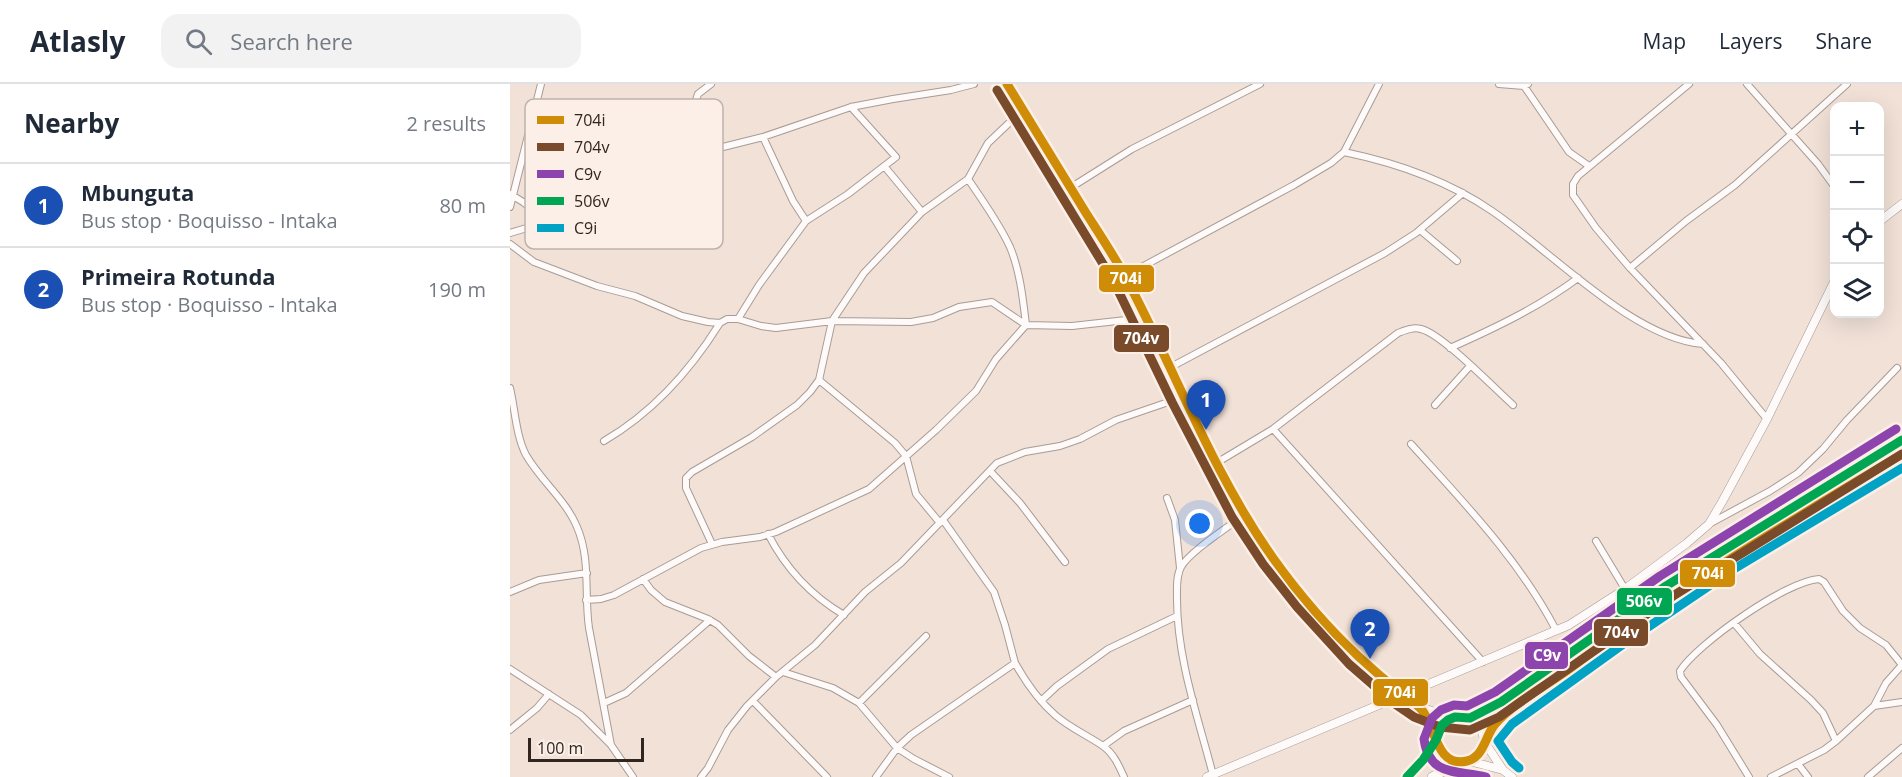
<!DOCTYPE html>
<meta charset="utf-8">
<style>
:root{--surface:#fff;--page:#f2f2f3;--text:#1f2937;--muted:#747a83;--line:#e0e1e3;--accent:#d93025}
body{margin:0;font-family:"Open Sans",sans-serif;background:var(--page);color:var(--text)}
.controls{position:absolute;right:18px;top:18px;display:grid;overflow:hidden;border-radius:12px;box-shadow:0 6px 24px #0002}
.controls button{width:54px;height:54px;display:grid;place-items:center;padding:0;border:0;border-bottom:2px solid var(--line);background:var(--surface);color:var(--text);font:30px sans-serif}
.scale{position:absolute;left:18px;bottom:15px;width:116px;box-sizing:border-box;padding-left:6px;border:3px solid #30251f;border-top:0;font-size:16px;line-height:21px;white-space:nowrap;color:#30251f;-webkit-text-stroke:4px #fbefe8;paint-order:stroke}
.you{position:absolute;left:690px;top:440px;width:21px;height:21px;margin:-15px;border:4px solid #fff;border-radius:50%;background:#1a73e8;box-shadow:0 0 0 9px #1a73e833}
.badge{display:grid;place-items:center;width:39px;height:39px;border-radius:50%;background:var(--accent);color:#fff;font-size:20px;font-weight:700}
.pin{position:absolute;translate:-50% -50px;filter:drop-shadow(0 2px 3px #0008)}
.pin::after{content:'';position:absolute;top:32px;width:21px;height:18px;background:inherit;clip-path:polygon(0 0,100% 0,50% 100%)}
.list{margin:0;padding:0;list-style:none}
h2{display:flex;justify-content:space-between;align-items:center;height:78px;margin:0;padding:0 24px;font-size:26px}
h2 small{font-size:20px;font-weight:400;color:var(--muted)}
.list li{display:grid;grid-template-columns:39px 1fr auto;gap:18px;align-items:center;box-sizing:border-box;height:84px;padding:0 24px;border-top:2px solid var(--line)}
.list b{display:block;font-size:22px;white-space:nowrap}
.list p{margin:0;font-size:20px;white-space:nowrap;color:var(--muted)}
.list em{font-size:20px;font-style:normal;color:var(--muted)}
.icon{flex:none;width:33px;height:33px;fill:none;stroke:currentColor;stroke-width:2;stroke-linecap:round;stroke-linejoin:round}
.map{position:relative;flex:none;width:1392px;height:693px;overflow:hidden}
header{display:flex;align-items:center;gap:36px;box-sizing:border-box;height:84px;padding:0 30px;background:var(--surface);border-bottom:2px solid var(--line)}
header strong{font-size:28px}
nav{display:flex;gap:33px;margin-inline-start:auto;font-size:21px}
.search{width:420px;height:54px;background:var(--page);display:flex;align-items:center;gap:15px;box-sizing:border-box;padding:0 21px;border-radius:18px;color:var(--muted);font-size:22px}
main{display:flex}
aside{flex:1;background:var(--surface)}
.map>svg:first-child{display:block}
</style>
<header>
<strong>Atlasly</strong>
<div class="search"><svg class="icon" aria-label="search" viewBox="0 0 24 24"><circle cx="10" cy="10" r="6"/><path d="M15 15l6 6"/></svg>Search here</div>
<nav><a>Map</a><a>Layers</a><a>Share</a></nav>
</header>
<main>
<aside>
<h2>Nearby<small>2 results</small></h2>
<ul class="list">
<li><span class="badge" style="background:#1a4fb4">1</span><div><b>Mbunguta</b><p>Bus stop · Boquisso - Intaka</p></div><em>80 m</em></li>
<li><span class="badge" style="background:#1a4fb4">2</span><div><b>Primeira Rotunda</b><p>Bus stop · Boquisso - Intaka</p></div><em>190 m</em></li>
</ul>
</aside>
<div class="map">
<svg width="1392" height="693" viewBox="0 0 1392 693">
<rect width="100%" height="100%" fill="#f1e1d7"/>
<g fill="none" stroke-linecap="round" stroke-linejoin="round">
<!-- minor casing -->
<g stroke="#a89c95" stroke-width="8">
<path id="minor" d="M201,0L188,10L186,16L209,64
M989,0L1014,2L1018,0
M1179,0L1068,92L1063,100V111L1086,144L1120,184L1211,279L1257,335
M1237,0L1308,80L1324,102
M1014,2L1059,68L1079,82
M253,53L283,117L296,137
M834,68C887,79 937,96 982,127C1040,166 1123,255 1193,260
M375,83L412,128
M560,104L622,65L750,0
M0,110L13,118L37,138
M0,123L31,0
M910,146L947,177
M0,149L37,138L209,64L253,53L341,23L383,15L441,6L464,0
M0,160L24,178L87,202L125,212L172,232L198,238L210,239L217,235H228L251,242L266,244L322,237L401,238L423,234L449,223L482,218L516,241L562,242L616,236C632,248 650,297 660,317
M1120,184L1176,137L1225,101L1337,0
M615,192L784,101L821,79L834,68L869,0
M228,235L249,201L296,137L338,110L386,73L341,23
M940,264C985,244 1029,223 1068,194
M659,284L875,169L906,149L953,109
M309,296L385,359L396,372L406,410L430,439
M0,304C5,325 6,352 16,371C31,397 56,416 67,443C81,475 74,510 79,544L101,661
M925,321L960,282
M763,345L973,578
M94,357C142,329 180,287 210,239
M901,360C954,419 1008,474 1046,546
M708,378L763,345L888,249C896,246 903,243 911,245C932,250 984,304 1003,321
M480,387L510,419L555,478
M657,414L665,436L670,484
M1199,440L1260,407L1288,389L1313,365L1337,336L1387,284
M258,450C276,485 300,511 334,531
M1086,457L1115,505
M202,460L176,404V394L182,388L242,353L287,321L300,308L309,296L322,237L354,189L412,128L458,95L478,59L499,39L514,29
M133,495L141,506L155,518L198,535L208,541L239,572L266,593
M0,508L29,496L77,489
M76,516L91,515L104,511L191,464L212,458L250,453L266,448L359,405L426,346L466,307L486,275L516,241C513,215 510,187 500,163C489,139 473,117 458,95
M1224,539L1250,570L1301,616L1313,629L1326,657
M505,579C515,597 529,617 545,631C560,644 577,651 593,662C604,670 609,682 614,693
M0,585L71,631L101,661L123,693
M273,588L323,604L349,619L387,664L404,675L439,693
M243,617L317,693
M531,617L547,602L598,565L667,532
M94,619L116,609L200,536
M349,619L416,552
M1364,622L1392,618
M0,646L27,624L39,610
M593,662L614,647L683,616
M1288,680L1298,693
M703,691C688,633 667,575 667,515C667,505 666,492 671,483C680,467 719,443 735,430
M191,693L198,684L218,646L237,622L266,593L305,561L355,508L391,479L487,379L515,368L550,362L570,355L606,336L673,313
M366,693L387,664L401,651L505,579L495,541L484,508L433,436
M1239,693L1207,641L1171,593L1170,587C1187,560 1276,497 1309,495L1314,498L1333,527L1350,544L1376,561L1392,581
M1261,693L1314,666L1326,657L1364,622L1376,599L1392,581
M1358,693L1392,664"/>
</g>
<!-- tertiary casing -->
<g stroke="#a89c95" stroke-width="9">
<path id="tertiary" d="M497,0L615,192L673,313L733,427L763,474L796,516L847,571L893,611L910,623L933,631L953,632
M1370,137L1392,120
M910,623L919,637L926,656
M974,657L993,686
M959,677L993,686L1002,693
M697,693L1059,541L1115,505L1177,459L1199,440L1212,418L1257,335L1324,198"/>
</g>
<!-- primary casing -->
<g stroke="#a89c95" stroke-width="10">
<path id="primary" d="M928 655a23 23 0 1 1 46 0a23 23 0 1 1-46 0Z
M960,634L991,618L1156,502L1372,367L1392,356
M974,657L982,644L994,631L1052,591L1109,548L1218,475L1392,370
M897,693L913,676L926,656
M922,693L950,679"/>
</g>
<!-- minor -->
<use href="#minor" stroke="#fdfaf9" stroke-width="6"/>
<!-- tertiary -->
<use href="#tertiary" stroke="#fdfaf9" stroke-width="8"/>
<!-- primary -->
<use href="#primary" stroke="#fdfaf9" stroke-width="9"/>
<!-- bus-1 casing -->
<g stroke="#fbefe8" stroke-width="14">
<path id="bus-1" d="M497,0C523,43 550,86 576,129C590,151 604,172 616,194C665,286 702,388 763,474C788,509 818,544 849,573C862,585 876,597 891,609C898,615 906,619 912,626C926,644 926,684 957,677C974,673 975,652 985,640C1004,618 1038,601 1062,583C1167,504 1280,438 1392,370"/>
</g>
<!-- bus-2 casing -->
<g stroke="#fbefe8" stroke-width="14">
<path id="bus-2" d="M487,6L604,198L662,318L722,433L753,480L787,523L839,580L885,620L904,633L930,643L960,646L989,633L1163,512L1392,370"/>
</g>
<!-- bus-3 casing -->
<g stroke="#fbefe8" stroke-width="14">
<path id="bus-3" d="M976,693C947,686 919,693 914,655L922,634L931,626L944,621L957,622L985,608L1150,492L1386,345"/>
</g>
<!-- bus-4 casing -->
<g stroke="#fbefe8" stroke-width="14">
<path id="bus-4" d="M897,693L913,676L926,656L932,641L938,636L945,633L960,634L991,618L1156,502L1392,356"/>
</g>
<!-- bus-5 casing -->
<g stroke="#fbefe8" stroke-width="14">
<path id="bus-5" d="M1009,684L1002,678L988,657L1002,640L1116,558L1224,485L1392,384"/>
</g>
<!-- bus-1 -->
<use href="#bus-1" stroke="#cf8c06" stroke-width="9"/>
<!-- bus-2 -->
<use href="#bus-2" stroke="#7a4b2a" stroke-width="9"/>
<!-- bus-3 -->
<use href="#bus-3" stroke="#8e44ad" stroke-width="9"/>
<!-- bus-4 -->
<use href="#bus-4" stroke="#00a651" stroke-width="9"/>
<!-- bus-5 -->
<use href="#bus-5" stroke="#02a2c5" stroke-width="9"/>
</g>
<!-- legend -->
<rect x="15" y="15" width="198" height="150" rx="9" fill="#fbefe8" stroke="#beb2ac" stroke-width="1.5"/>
<rect x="27" y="32" width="27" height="8" fill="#cf8c06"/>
<rect x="27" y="59" width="27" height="8" fill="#7a4b2a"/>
<rect x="27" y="86" width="27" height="8" fill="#8e44ad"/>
<rect x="27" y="113" width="27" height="8" fill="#00a651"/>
<rect x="27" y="140" width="27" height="8" fill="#02a2c5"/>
<g font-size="16" fill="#30251f">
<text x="64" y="42">704i</text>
<text x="64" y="69">704v</text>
<text x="64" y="96">C9v</text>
<text x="64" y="123">506v</text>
<text x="64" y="150">C9i</text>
</g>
<g stroke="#fbefe8" stroke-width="2">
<rect x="588" y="180" width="57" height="29" rx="6" fill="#cf8c06"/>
<rect x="603" y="240" width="57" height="29" rx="6" fill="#7a4b2a"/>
<rect x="1169" y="475" width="57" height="29" rx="6" fill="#cf8c06"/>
<rect x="1106" y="503" width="57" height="29" rx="6" fill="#00a651"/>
<rect x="1083" y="534" width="56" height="29" rx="6" fill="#7a4b2a"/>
<rect x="1014" y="557" width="45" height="29" rx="6" fill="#8e44ad"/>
<rect x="862" y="594" width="57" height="29" rx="6" fill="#cf8c06"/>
</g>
<g font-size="16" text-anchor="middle" font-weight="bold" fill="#fff">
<text x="616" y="200">704i</text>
<text x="631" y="260">704v</text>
<text x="1198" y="495">704i</text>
<text x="1134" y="523">506v</text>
<text x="1111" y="554">704v</text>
<text x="1037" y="577">C9v</text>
<text x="890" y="614">704i</text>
</g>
</svg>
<div class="controls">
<button>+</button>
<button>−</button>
<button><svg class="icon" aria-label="locate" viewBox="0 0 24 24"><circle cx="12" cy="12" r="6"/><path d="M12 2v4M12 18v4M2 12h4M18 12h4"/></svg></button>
<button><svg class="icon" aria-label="layers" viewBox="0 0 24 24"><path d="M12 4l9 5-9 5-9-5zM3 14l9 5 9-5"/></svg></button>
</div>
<div class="scale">100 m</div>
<div class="you"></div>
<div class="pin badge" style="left:696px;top:346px;background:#1a4fb4">1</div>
<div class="pin badge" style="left:860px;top:575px;background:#1a4fb4">2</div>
</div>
</main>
